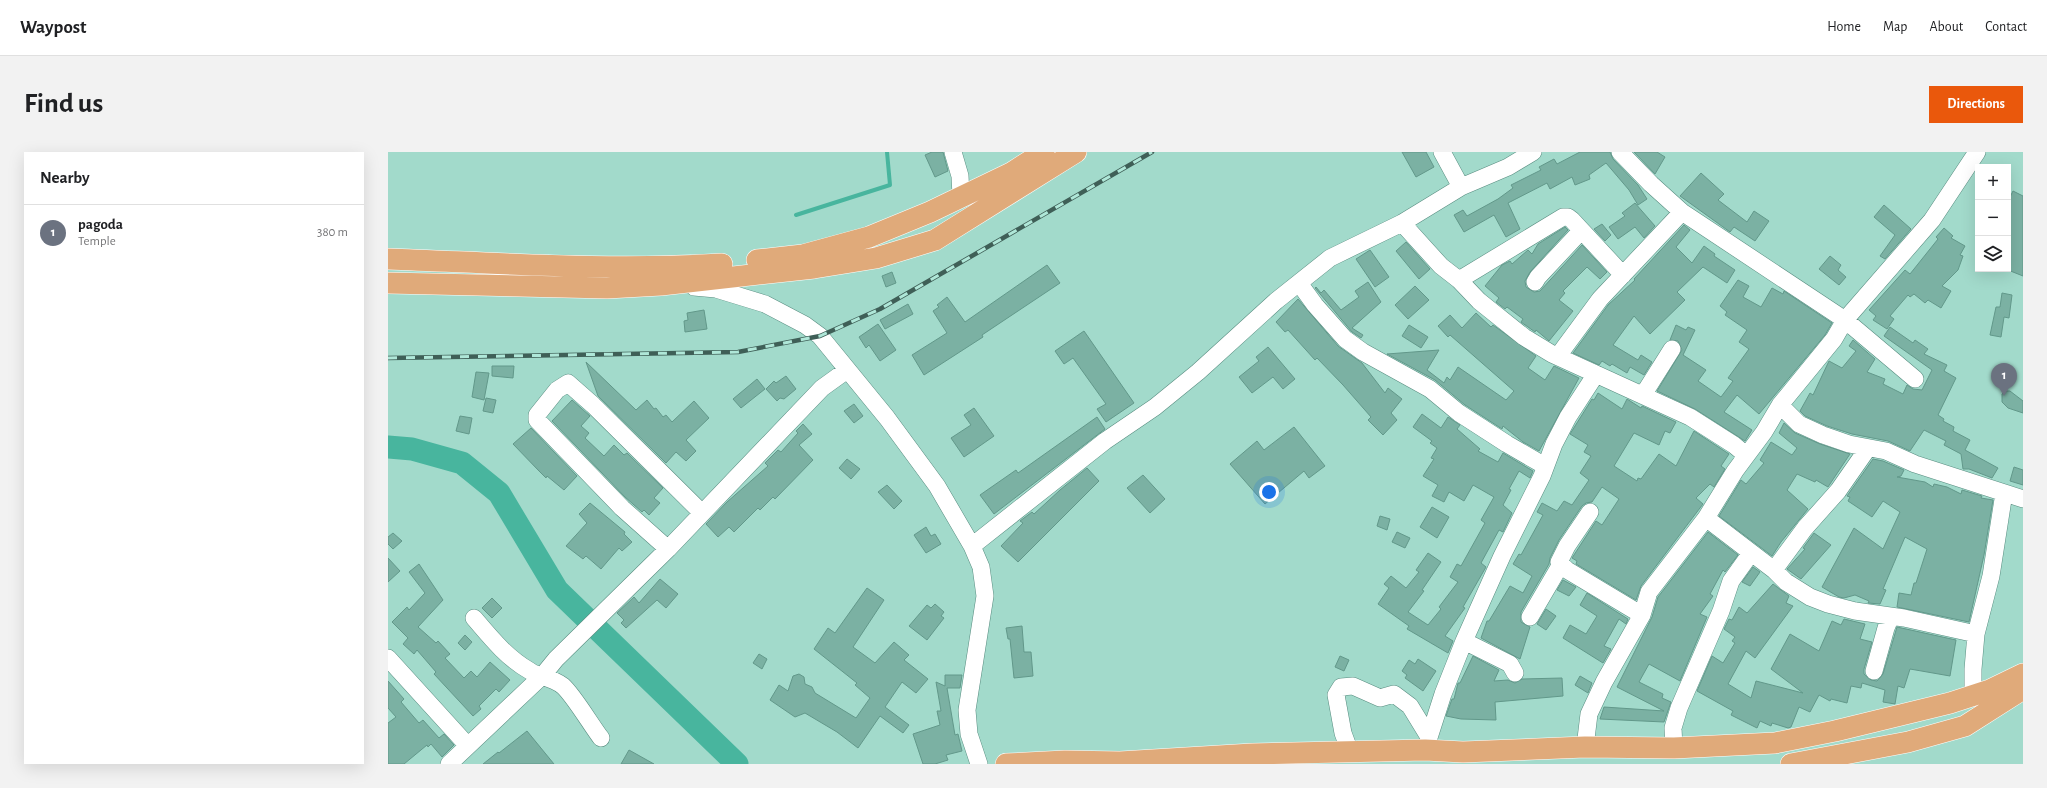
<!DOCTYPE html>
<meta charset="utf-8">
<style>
:root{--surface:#fff;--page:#f2f2f2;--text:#202124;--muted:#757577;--line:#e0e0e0;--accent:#ea580c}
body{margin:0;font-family:"Alegreya Sans",sans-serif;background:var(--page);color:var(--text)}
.controls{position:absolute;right:12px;top:12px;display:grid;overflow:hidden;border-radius:0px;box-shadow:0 4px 16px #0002}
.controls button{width:36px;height:36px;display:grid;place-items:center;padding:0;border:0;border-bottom:1px solid var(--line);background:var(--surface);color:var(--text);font:20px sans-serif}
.you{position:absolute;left:881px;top:340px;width:14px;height:14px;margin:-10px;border:3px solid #fff;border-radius:50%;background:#1a73e8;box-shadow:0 0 0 6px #1a73e833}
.badge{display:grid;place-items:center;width:26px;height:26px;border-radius:50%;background:var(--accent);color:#fff;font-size:13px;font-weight:700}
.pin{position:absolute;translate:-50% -33px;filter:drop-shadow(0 1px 2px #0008)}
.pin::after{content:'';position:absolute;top:21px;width:14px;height:12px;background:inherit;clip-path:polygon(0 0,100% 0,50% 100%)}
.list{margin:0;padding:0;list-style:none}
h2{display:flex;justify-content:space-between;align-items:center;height:52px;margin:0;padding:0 16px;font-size:17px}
h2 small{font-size:13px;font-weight:400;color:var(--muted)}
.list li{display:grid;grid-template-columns:26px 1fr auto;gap:12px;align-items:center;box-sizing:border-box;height:56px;padding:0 16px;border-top:1px solid var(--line)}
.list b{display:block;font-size:15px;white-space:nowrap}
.list p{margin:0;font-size:13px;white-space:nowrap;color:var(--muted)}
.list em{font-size:13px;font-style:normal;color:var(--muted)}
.icon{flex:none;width:22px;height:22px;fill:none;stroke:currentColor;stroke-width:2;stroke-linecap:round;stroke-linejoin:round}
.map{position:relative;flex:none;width:1635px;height:612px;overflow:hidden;border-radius:0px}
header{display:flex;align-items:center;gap:24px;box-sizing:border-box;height:56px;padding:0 20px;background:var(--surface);border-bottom:1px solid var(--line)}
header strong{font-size:19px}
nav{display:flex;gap:22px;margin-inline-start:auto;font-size:14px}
.intro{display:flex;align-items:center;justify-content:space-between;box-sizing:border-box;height:96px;padding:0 24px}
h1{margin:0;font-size:28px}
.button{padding:10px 18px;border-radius:0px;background:var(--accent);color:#fff;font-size:14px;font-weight:700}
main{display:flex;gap:24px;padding:0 24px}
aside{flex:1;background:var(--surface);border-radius:0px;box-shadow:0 4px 16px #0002}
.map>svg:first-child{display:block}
</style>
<header>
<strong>Waypost</strong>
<nav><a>Home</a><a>Map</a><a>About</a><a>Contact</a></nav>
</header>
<div class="intro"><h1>Find us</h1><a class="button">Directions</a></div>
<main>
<aside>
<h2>Nearby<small></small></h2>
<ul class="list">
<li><span class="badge" style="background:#6b7280">1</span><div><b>pagoda</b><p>Temple</p></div><em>380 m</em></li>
</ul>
</aside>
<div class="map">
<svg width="1635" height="612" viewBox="0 0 1635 612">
<rect width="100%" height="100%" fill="#a2dacb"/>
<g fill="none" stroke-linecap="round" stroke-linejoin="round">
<!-- stream -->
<path stroke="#48b59e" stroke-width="4" d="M408,63L502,33L499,0"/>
<!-- river -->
<path stroke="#48b59e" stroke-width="23" d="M0,295L24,297L74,311L111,341L169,438L349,612"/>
</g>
<!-- building -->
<path fill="#7bb1a3" stroke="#62988a" d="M544,0H555L560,19L547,25L537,3Z
M1014,0H1038L1046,15L1028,25Z
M1192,0H1222L1225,7L1250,33L1259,47L1250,53L1241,38L1218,11L1201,23L1202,27L1187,33L1184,25L1162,37L1159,31L1120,51L1132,77L1118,85L1106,63L1076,80L1066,63L1075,58L1079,64L1110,47L1125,36L1123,33L1153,18L1151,15L1166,7L1169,12Z
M1246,0H1269L1277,5L1267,22Z
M1313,21L1336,42L1330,48L1359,70L1366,59L1381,69L1367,89L1346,75L1342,80L1292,44Z
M1625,39L1635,44V124L1620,118V49Z
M1247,51L1267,74L1256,86L1247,75L1230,87L1221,75L1237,64L1234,61Z
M1496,53L1523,77L1497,107L1492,104L1507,83L1486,65Z
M1214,72L1223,83L1217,89L1206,77Z
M1296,73L1302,78L1288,95L1304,111L1316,94L1327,102L1326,104L1347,118L1339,131L1315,115L1289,140L1297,148L1262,182L1246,164L1225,193L1250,208L1253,203L1264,210L1256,223L1242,215L1239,221L1224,212L1222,214L1214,209L1211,213L1185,201L1220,153L1247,128L1246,127Z
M1177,75L1180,78L1142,120L1137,129L1138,135L1146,140L1152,139L1194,93L1219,120L1212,127L1199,115L1175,139L1177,141L1171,148L1185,159L1161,189L1148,178L1147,180L1133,170L1135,167L1119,155L1117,157L1108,150L1111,146L1097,134L1114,113L1122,109L1124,112L1140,98L1144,102L1150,92Z
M1556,76L1565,84L1563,86L1577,94L1572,103L1575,104L1570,118L1554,134L1563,139L1553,156L1540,148L1537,151L1526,142L1522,145L1520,143L1502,164L1506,167L1499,177L1485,168L1488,164L1481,158L1517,118L1522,122L1550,87L1548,85Z
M1018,90L1042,117L1031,127L1008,99Z
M982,98L1001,125L987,135L968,107Z
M1442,104L1453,113L1450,118L1458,125L1451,133L1431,117Z
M659,113L672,131L594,183L595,185L536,223L524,203L559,181L545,159L551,155L549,153L559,145L577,170Z
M504,120L508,131L498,135L494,124Z
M1350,128L1361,134L1355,145L1373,155L1384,136L1395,142L1396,139L1444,171L1437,183L1371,262L1349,243L1336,260L1364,278L1357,289L1307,257L1269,239L1294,198L1290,189L1282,188L1288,173L1298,178L1300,175L1307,178L1295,203L1318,218L1310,229L1333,245L1345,229L1340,226L1361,197L1351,190L1359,178L1337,163L1339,160L1332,154Z
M980,130L993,150L964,176L975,183L973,186L964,180L927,136L928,135L933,141L936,138L953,158L971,145L967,139Z
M1027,134L1041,148L1020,167L1007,153Z
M1614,141L1624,143L1621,166L1616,165L1613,185L1602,183L1608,155H1612Z
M910,147L950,194L974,211L997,241L1000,236L1014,247L1003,261L1009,268L995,283L980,268L983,265L955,233L929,206L927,208L900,178L897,180L888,170Z
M520,152L525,162L497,177L492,168Z
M316,158L319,177L297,180L296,169L300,168L299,161Z
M1088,161L1103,175L1105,173L1148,204L1140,216L1157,228L1166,214L1191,226L1151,299L1135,290L1115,274L1114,277L1077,253L1047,228L999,202L1051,198L1039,218L1056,231L1059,225L1062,228L1070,215L1118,248L1126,239L1062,183L1060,185L1050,174L1062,163L1074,176Z
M490,172L508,198L492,209L481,193L478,196L471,185Z
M1021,173L1040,185L1033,196L1014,184Z
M1502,175L1525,191L1527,188L1540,197L1536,202L1559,213L1556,219L1568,226L1550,263L1556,267L1555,269L1566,275L1565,279L1582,288L1577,298L1610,316L1604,326L1581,317H1575L1573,302L1556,293L1558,289L1536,278L1522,299L1500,289L1464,282L1439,274L1417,264L1412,259L1422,241L1425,243L1441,209L1454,216L1468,199L1461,194L1465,188L1487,207L1479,220L1497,227L1495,232L1515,242L1519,233L1525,237L1534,238L1544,218L1496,184Z
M696,179L746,251L718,270L709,257L718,252L685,206L676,212L667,199Z
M880,195L907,227L895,237L885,225L864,241L851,225L871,209L868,205Z
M198,210L248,258L259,248L266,257L268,256L275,265L278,263L284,270L306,249L321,266L298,288L308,299L298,309L288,300L278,311L210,244Z
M104,214H126L125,226L104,224Z
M88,220L101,221L96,248L84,245Z
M398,224L408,237L396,247L392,246L389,249L378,237L386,229L388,231Z
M369,227L377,237L353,256L345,247Z
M1618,239H1622L1635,249V261L1620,256L1614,250V242Z
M1210,241L1234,257L1239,247L1253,256L1254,254L1288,270L1282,281L1277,279L1271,293L1246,281L1226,314L1249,329L1250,326L1253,327L1271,302L1288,314L1306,279L1341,302L1333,314L1337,317L1326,335L1322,332L1308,346L1315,352L1253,434L1248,448L1188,412L1189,409L1184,406L1208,369L1214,373L1231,347L1214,335L1204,350L1198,351L1194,354L1171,388L1162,406L1161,412L1133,460V470L1142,475L1132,507L1093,486L1099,469H1101L1122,434L1135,441L1144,424L1125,412L1131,402L1133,403L1155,363L1149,360L1154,351L1169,359L1176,349L1184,353L1201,328L1192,321L1203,304L1196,300L1200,293L1182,282L1204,247L1206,248Z
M98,246L108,248L105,261L95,259Z
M184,248L202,264L193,274L201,281L197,286L216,304L226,293L236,303L239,301L275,336L266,346L272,351L261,363L256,358L254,360L237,345L164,269Z
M466,252L475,264L466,271L456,259Z
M586,256L606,284L576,305L563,286L583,273L576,263Z
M1034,262L1053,276L1060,265L1072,273L1069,277L1092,297L1090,299L1110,310L1115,301L1145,319L1142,326L1131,319L1121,337L1123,338L1115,353L1124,361L1115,380L1111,378L1093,411L1098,415L1075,455L1077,456L1057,484L1065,489L1060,501L1019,477L1021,474L990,452L1001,436L996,432L1003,424L1018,436L1031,420L1028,418L1040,401L1053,410L1034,438L1036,439L1020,460L1040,473L1053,457L1051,455L1070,430L1062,425L1069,412L1073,414L1097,371L1093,368L1106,345L1085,333L1076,349L1061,340L1056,350L1044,344L1050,333L1035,324L1046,307L1043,306L1049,296L1042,291L1044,289L1025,275Z
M72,264L84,266L81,282L68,279Z
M709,265L717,277L606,362L592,343L628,318L630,321Z
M1396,271L1407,281L1432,292L1462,302L1440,335L1428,328L1427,330L1409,322L1399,338L1420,357L1393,390L1384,404L1331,364L1353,328L1358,332L1376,311L1372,308L1383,290L1404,303L1409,296L1391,281Z
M415,272L424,282L411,293L425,308L387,347L385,345L372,358L370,356L346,380L341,375L330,385L318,372L339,350L380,314L377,311L390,298L393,300L410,281L408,279Z
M906,275L937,314L921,326L916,319L877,352L842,312L869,289L876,298Z
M143,276L189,324L176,338L159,324L158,326L151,319L125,292Z
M459,307L472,317L463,327L451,316Z
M1485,307L1495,309L1516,318L1513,324L1509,325L1537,330L1545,335L1546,332L1559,335L1573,342L1574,338L1594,344L1593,346L1605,348L1596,403L1581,470L1509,455L1511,441L1523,443L1526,431H1528L1539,397L1517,385L1495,437L1498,438L1492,452L1480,451L1481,449L1467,443L1456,446L1451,445L1434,435L1466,376L1495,397L1512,360L1495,349L1484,365L1460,349L1462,345L1459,344Z
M1626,315L1635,318V333L1622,329Z
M699,316L711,329L630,410L613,394L635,371L632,369L644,360L646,362L672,338Z
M755,323L777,347L762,361L739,336Z
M499,333L514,349L506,357L490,340Z
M202,351L237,380L236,382L244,390L234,399L231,396L213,417L198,404L195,407L178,394L199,371L191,362Z
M1044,355L1061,365L1049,386L1032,375Z
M992,364L1002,367L999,378L989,374Z
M538,375L543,384L547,382L553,392L538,401L526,383Z
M1009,380L1022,386L1017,396L1004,390Z
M1320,380L1350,403L1337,420L1335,418L1322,442L1325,444L1312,462L1319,465L1292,529L1261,512L1251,530L1275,542L1274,546L1283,550L1276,570L1212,567L1216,555L1276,559L1229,535L1264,465L1270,445Z
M5,381L14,389L5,397L0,392V385Z
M1426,381L1443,393L1413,427L1399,417L1417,397L1415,396Z
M0,406L12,419L0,430Z
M31,412L55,448L30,475L48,491L50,489L62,502L57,506L76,526L83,519L89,525L102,510L122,528L111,540L108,537L91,554L93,557L85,564L46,522L48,520L29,498L26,502L15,492L20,486L4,470L19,455L21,458L37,441L21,420Z
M1365,415L1372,420L1362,434L1354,430Z
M272,427L290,442L278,456L269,448L238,476L233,471L236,468L229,461L246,445L251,451Z
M1175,428L1188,435L1181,444L1169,438Z
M1385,432L1401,444L1398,451L1405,454L1367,506L1358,499L1340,532L1363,546L1368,529L1415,541L1383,517L1402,482L1431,499L1444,469L1453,473L1456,467L1477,472L1472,487L1484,490L1476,517V522L1483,528L1489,529L1495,522L1509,475L1568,488L1562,524L1522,517L1516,536L1510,534L1507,552L1495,550L1497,538L1474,531L1473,536L1463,534L1459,551L1443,547L1442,549L1431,543L1422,560L1411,555L1403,575L1400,576L1384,571L1383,574L1372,569L1369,576L1343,563L1345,559L1309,539L1324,504L1335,511L1347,491L1344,489L1347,485L1336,477L1341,467L1344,468L1351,455L1359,461Z
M479,436L496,448L465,495L487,511L506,490L521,503L516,508L540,527L528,541L514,530L497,555L521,573L515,581L492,564L470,596L449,580L417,561L407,565L382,548L391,533L400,539L405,524L411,522L416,525L417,532L424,535L427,541L468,566L482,546L467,533L469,531L426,497L440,476L447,481Z
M1199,441L1240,467L1238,472L1231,467L1216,494L1223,497L1215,511L1175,486L1182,473L1198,482L1209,464L1192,453Z
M104,446L114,456L104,466L94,456Z
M547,452L556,460L553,464L556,466L539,488L521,474L539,453L543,456Z
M1158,457L1168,464L1158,478L1149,472Z
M634,474L636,500H643L645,524L626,526L622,487H620L618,476Z
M77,483L84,490L77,498L70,491Z
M371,502L379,507L374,517L365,511Z
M952,504L961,508L956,519L947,515Z
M1085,504L1111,518L1106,529L1120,528L1127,531L1134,527L1174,526L1175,544L1107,550L1108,568L1073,567L1058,564L1064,547H1066L1070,531H1072Z
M1030,507L1048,519L1035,539L1017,526L1019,523L1014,519L1021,508L1027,512Z
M557,523H574L572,536H559L567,583L570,582L574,599L558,603L560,608L547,612H535L525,582L552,573L549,559H553L548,530L557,534Z
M1192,524L1204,531L1200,541L1187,533Z
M0,529L16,547L13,550L31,571L35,568L51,586L56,582L66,593L54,605L43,592L40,595L39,593L16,612H0V571L8,565L0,556Z
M139,579L166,612H95L110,600L111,601Z
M241,598L266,612H233Z"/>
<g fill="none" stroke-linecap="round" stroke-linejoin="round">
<!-- minor casing -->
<g stroke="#588d80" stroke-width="18">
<path id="minor" d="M565,0L572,24L573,44
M1054,0L1073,35
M1232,0L1263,32L1294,60L1457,168L1527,227
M1014,71L1053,114L1071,128L1091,149L1136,185L1164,202L1302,265L1346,293L1358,303
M1071,128L1175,65H1180L1184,68L1235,123
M1147,130L1150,125L1193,79
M911,131L927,153L957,187L975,200L1042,237L1071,261L1119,292L1157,314
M306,135L328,137L377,152L417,173L432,184L499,266L549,334L584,394L593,415L597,444L579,558L581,582L591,612
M1170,204L1212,147L1294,60
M1255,243L1284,197
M1392,253L1411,272L1435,283L1461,292L1498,299L1527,312L1635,347
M1202,360L1179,394L1171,410L1179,418L1254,463
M1318,366L1386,418L1398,430L1422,445L1440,452L1467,459L1516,466L1588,482
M584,394L717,289L767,255L810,220L888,149L942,106L1014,71L1073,35L1120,15L1145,0
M280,397L234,356L149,268V263L169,238L180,231L205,253L314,361
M1386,418L1417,376L1450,339L1480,296
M1142,465L1173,412
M86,466C103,486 119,506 142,519C152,526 162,524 175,534C186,544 203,573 213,586
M1076,489L1122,512L1127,521
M0,506L80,594
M1486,519L1498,476L1503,464
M1585,543V517L1588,482L1603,424L1616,341
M1197,595L1201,562L1216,530L1254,463L1261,440L1318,366L1347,319L1376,280L1392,253L1446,187L1457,168L1544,68L1589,0
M1286,596L1285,576L1291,556L1333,459L1343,429L1363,401
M1037,598L1055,542L1076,489L1114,404L1154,324L1166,292L1180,265L1208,222
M962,600L955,581L948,543L953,535L965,534L992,546L1006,542L1022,554L1041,585
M61,612L155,523L168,507L280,397L434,236L459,218"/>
</g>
<!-- major casing -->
<g stroke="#fff" stroke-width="22">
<path id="major" d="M0,107C111,111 223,119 334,112
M369,108L415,103L481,85L542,60L623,21L656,0
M0,131L219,136L273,133L426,116L488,106L547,88L688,0
M618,612L677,609L732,610L864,602L1037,598L1075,600L1197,595L1286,596L1387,591L1447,579L1562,551L1602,538L1635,522
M1403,612L1520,590L1577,574L1635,537"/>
</g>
<!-- minor -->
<use href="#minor" stroke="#fff" stroke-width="17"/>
<!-- major -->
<use href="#major" stroke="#e0aa7a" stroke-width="21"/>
<!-- rail casing -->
<g stroke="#3f5f57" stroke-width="4.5">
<path id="rail" d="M0,206L350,200L432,184L492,157L764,0"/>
</g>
<!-- rail -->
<use href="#rail" stroke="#afe7d8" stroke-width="3" stroke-dasharray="9" stroke-linecap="butt"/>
</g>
</svg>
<div class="controls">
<button>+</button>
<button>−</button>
<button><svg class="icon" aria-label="layers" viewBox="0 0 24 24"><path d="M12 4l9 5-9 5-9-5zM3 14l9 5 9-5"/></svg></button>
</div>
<div class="you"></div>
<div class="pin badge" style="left:1616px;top:244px;background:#6b7280">1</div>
</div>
</main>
